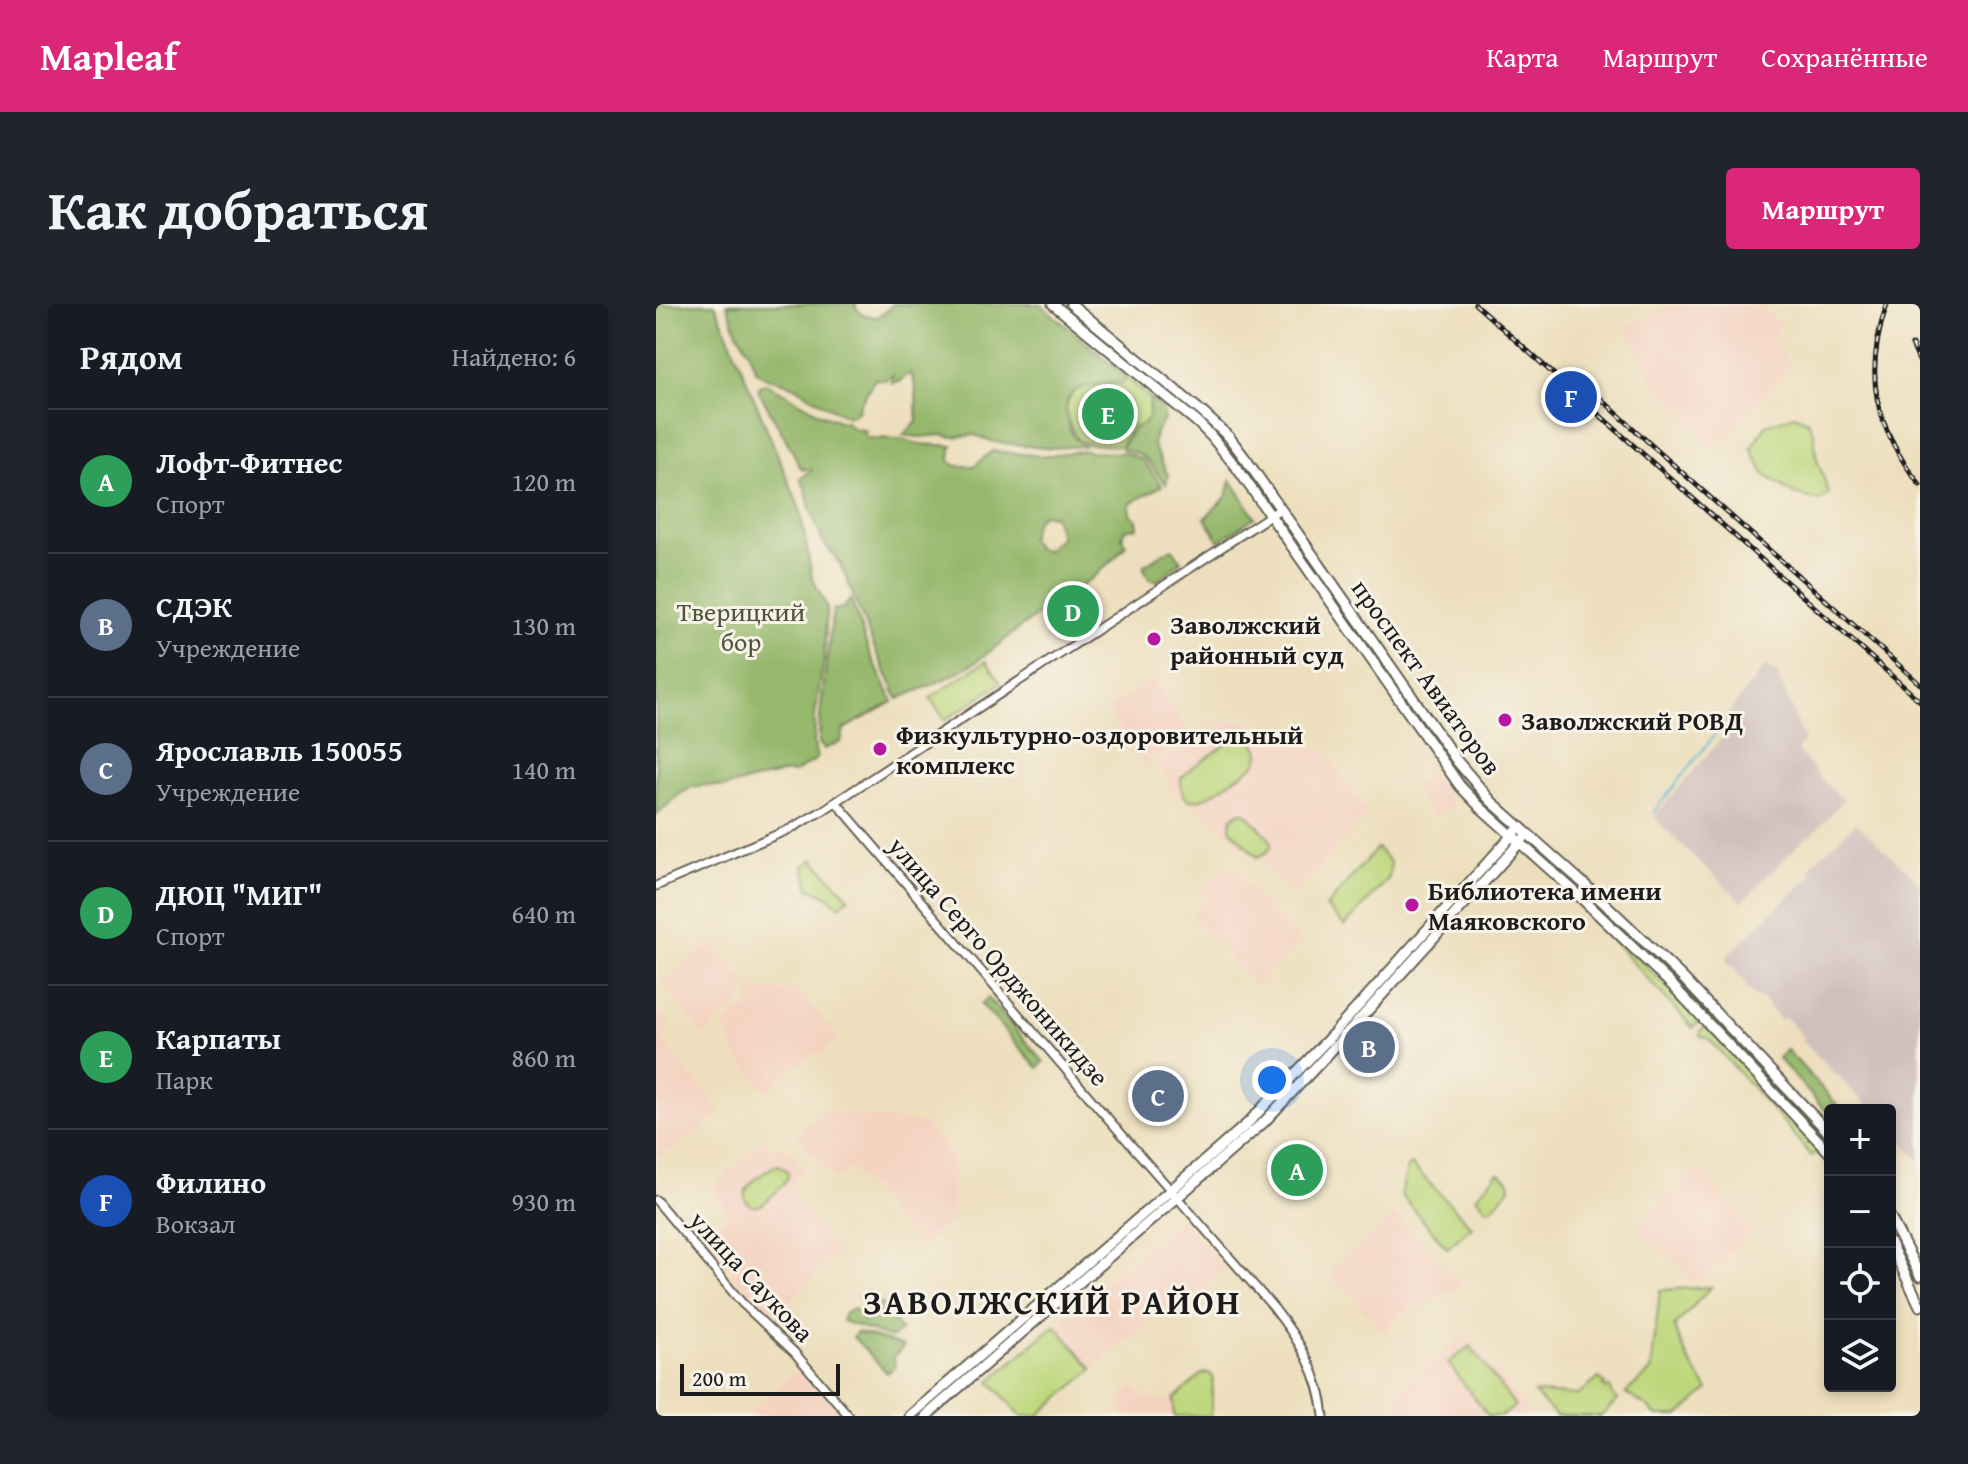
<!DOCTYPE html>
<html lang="ru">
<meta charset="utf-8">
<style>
:root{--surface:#171b24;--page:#20242c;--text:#f1f3f6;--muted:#9ea1a6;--line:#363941;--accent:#db2777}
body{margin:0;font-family:"Gentium Book Plus",serif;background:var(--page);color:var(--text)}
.controls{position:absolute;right:24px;bottom:24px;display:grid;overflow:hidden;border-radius:8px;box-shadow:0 4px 12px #0003}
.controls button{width:72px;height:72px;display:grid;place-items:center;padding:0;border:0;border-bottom:2px solid var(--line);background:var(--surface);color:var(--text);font:40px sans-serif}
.scale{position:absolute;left:24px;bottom:20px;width:160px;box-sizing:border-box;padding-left:8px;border:4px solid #1c1c1c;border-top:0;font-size:22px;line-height:28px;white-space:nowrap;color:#1c1c1c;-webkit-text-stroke:6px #f7f3e8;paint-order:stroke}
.you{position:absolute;left:616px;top:776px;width:28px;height:28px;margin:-20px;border:6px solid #fff;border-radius:50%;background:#1a73e8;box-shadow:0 0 0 12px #1a73e833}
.badge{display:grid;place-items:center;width:52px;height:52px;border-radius:50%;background:var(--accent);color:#fff;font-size:26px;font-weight:700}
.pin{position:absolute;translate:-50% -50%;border:4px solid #fff;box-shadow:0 2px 8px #0006}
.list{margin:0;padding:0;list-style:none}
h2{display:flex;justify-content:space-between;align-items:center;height:104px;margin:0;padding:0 32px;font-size:34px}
h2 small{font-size:26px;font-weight:400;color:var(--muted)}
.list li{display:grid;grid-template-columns:52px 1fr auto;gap:24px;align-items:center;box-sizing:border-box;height:144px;padding:0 32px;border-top:2px solid var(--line)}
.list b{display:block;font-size:30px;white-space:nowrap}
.list p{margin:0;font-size:26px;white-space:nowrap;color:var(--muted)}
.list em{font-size:26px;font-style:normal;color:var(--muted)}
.icon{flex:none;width:44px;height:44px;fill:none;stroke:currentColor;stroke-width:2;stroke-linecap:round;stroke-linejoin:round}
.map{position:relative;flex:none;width:1264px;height:1112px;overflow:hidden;border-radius:8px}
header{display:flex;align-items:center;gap:48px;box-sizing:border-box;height:112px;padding:0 40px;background:var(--accent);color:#fff}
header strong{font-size:38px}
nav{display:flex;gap:44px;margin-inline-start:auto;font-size:28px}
.intro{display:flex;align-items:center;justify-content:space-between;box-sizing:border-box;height:192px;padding:0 48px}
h1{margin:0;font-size:56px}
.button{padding:20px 36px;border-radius:8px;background:var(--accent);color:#fff;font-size:28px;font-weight:700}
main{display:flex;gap:48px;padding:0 48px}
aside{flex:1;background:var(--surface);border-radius:8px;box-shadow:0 4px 12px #0003}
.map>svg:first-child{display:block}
</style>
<header>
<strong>Mapleaf</strong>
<nav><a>Карта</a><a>Маршрут</a><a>Сохранённые</a></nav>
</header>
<div class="intro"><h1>Как добраться</h1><a class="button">Маршрут</a></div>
<main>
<aside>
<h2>Рядом<small>Найдено: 6</small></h2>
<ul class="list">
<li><span class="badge" style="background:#2e9e5b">A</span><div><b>Лофт-Фитнес</b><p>Спорт</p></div><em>120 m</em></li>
<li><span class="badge" style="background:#5c6f8a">B</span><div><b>СДЭК</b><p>Учреждение</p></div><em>130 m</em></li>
<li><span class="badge" style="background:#5c6f8a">C</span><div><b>Ярославль 150055</b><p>Учреждение</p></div><em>140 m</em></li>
<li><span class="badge" style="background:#2e9e5b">D</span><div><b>ДЮЦ &quot;МИГ&quot;</b><p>Спорт</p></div><em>640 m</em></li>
<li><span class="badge" style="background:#2e9e5b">E</span><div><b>Карпаты</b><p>Парк</p></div><em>860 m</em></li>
<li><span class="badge" style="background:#1a4fb4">F</span><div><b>Филино</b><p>Вокзал</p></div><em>930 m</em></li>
</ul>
</aside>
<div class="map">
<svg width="1264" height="1112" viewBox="0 0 1264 1112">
<rect width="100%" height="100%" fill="#f7f3e8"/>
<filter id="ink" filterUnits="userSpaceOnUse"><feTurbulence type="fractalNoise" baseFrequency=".0125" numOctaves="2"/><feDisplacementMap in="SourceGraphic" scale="16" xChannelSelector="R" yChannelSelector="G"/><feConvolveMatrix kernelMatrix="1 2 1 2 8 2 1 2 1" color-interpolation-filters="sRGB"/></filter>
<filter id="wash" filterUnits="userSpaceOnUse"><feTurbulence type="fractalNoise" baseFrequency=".006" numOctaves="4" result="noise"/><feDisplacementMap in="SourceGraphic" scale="32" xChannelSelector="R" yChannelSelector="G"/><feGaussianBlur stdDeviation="1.8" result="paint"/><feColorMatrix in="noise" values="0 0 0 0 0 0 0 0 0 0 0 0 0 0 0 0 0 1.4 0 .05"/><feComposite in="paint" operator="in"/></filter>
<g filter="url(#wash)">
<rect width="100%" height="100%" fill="#eddfbd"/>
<!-- built -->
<path fill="#f4d3c1" d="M1017,0H1104L1126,21L1115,35L1135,61L1056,146L995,74L970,23Z
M498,375L535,431L489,462L451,406Z
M573,415L591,419L648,443L668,447L713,510L638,590L569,527L537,500L517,488L503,460Z
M776,470L798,501L778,514L757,483Z
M572,561L646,638L599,682L535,612L553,595L546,586Z
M55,638L91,681L85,697L47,732L6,679Z
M143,686L183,735L164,750H155L110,788L74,744L78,740L65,723L91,703L95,687Z
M0,703L16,722L4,734L65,807L18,847L9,846L0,853Z
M169,807L269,819L297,854L296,916L264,944L195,862L179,876L140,832Z
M108,835L117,845L130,842L148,864L133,886L182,948L127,1005L118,1009L108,1007L48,935L74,910L56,885Z
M1042,865L1098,927L1039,981L985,927L982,920Z
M739,910L805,980L793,989L749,1007L727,1027L672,968Z
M525,914L570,966L546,986L543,984L521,1004L516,999L437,1065L399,1021Z
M810,1029L876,1112H747L744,1084Z
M144,1063L187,1112H88Z
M478,1081L485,1092L495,1096L517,1095V1112H467V1090Z"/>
<!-- industrial -->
<path fill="#d0c0bc" d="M1109,362L1122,371L1149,437L1141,445L1165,475L1188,496L1156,531L1149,534L1086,598L1007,523L999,512L1080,417L1072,409Z
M1200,519L1264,579V857L1234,825V806H1216L1145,736L1147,733L1129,713L1125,716L1104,693L1102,695L1090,682L1091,680L1070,657L1072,651L1156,570L1153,566L1157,562L1156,560Z"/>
<!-- green -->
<path fill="#bed77c" stroke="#6d7a4c" stroke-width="2" d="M469,72L494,95L493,113L487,121L476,124L464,142L433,140L422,136C418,126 410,117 410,106C408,77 449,80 468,79Z
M1138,111L1152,117L1158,130L1160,152L1173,190L1164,197L1138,190L1108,170L1095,144L1110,121Z
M623,209L800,464L797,465L620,211Z
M330,357L345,379L289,416L274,394Z
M580,433C595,433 611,446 598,461C593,466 584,471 578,475C561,487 524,517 525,474L536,464Z
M587,508L591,510L614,535L615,543L609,550L601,553L574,525L575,515L582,509Z
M721,544L735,559L733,574L689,622L670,603Z
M157,555L193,594L183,602L168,590L153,584L148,562Z
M936,609L1045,716L1037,724L942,621Z
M1028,681L1174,837V840L1024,684Z
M1050,723L1165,844L1155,852L1131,822L1052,734L1044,732L1045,726Z
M755,860L816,923L791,944L745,891L751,864Z
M122,861C141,868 129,879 119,889C115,892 110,899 105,901C96,905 87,898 89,889C90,880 114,863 122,861Z
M841,869H844L853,877L854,884L837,903L834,905L830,904L820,893Z
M1055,983L1018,1023L1033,1057L1052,1086L1023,1112H1000L992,1103L969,1089L995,1067L1004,986Z
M399,1021L437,1065L382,1112H365L334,1077Z
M814,1042L859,1102L846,1112H832L792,1059Z
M547,1069L555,1070L557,1075L555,1112H518V1095Z
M943,1074L949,1080L947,1082L950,1085L953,1083L956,1087L955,1089L962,1096L945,1112H900L878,1089L922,1091Z"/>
<!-- forest -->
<path fill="#96b86c" stroke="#596a44" stroke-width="2" fill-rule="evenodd" d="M0,0H59L144,205L156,273L171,304L168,356L159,411L158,440L161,455L137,469L132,468L69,483L48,481L36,483L24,490L0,511Z
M71,0H201L199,3L206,11L221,13L231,7L237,0H384L469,72L468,79C439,81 402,77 412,118C415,130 418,137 430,142L394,144L338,138L319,131L297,133L286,131L263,133L247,131L261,118C259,101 263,84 254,69L244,77L236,79L237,71L230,76L219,75L204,100L202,108L192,113L172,103L143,85L128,78L111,74L100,67L92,46L81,28Z
M110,79L167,111L183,117L190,118L196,124L211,127L207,130L212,134L246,135L261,140L297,142L295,145L294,157L300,162H318L336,147L387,152L431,146L432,148L471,149L487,156L506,182L473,200L474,210L481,216L482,223L468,226L466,234L470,241C445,272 412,291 379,313C355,329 334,350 310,364C289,377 264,385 242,395L219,345L190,273L184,260L166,236L154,204L149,183L144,175L156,166L154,164L147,166L142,160L138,150L102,86L104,81ZM386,210L398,212L405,233L390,246L382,245L374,235L379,218Z
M494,95L507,105L508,116L499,129L497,141L512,171L510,180C492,161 495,150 465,145L476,124L487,121L493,113Z
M575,176L599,213L563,237L549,214L571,192Z
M516,244L525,257L502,277L493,275L487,262Z
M195,295L213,348L237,398L188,425L185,438L168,445L163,439L164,411L177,306L187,304Z
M332,694L388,758L382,764L325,700Z
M1131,746L1186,806H1174V812L1122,754Z
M211,987L225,999L245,1027L235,1034L186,1017L189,1009L198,1005L201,1006L207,1017L217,1010L203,993Z
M201,1028L248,1042L237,1054L240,1062L231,1069L197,1033Z"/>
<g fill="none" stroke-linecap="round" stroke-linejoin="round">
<!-- stream -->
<path stroke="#4fb4cd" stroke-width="2" d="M997,509L1072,414"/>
</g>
</g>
<g filter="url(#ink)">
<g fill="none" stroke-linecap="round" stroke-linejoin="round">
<!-- minor casing -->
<g stroke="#656054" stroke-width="11">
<path id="minor" d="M180,498L441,802L617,1003C643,1036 664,1069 668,1112
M0,582L134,525L166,507L624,205
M0,896L86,999L138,1048L193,1112"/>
</g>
<!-- major casing -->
<g stroke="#656054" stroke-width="13">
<path id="major" d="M397,0L541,118L555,132L581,164L804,482L825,504L917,586L1017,682L1174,849
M415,0L546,108L573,133L591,157L801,457L835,497L927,579L1026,673L1174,830
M1234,913L1264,972
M1234,939L1264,1002
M254,1112L591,820L679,728L859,528
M270,1112L609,817L686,735L867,535"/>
</g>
<!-- minor -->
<use href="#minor" stroke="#fff" stroke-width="7"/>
<!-- major -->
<use href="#major" stroke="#fff" stroke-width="9"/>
<!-- rail casing -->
<g stroke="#1c1c1c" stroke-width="5">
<path id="rail" d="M819,0L1264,397
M1231,0C1207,71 1218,122 1264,181
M1256,41L1264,59
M918,70L1002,147L1264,380"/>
</g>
<!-- rail -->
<use href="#rail" stroke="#f7f3e8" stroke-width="2" stroke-dasharray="6" stroke-linecap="butt"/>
</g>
</g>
<!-- markers -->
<g fill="#b5179e" stroke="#f7f3e8" stroke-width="3">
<circle cx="498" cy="335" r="8"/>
<circle cx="849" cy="416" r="8"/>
<circle cx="224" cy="445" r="8"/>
<circle cx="756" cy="601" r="8"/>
</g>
<g text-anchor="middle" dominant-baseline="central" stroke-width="6" stroke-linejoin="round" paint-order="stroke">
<!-- park labels -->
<g font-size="26" fill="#4d5439" stroke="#f7f3e8">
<text x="85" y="307">Тверицкий<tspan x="85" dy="30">бор</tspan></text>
</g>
<!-- poi labels -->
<g font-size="26" font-weight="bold" fill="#1c1c1c" stroke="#f7f3e8" text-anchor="start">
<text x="514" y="320">Заволжский<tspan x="514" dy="30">районный суд</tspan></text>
<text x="865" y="416">Заволжский РОВД</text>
<text x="240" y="430">Физкультурно-оздоровительный<tspan x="240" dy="30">комплекс</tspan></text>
<text x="772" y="586">Библиотека имени<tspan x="772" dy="30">Маяковского</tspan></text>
</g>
<!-- street labels -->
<g font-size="26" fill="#1c1c1c" stroke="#f7f3e8">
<text transform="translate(771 373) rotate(54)">проспект Авиаторов</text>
<text transform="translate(343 657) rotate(49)">улица Серго Орджоникидзе</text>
<text transform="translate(96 972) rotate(47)">улица Саукова</text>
</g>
<!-- district labels -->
<g font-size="34" font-weight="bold" letter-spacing="2" fill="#1c1c1c" stroke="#f7f3e8">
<text x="396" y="997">ЗАВОЛЖСКИЙ РАЙОН</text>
</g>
</g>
</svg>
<div class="controls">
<button>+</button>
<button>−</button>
<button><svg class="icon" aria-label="locate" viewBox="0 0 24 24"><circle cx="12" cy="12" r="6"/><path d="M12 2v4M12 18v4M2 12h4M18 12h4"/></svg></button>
<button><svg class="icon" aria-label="layers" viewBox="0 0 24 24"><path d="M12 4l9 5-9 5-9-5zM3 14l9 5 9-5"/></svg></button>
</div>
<div class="scale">200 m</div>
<div class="you"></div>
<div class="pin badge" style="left:641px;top:866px;background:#2e9e5b">A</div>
<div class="pin badge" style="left:713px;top:743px;background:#5c6f8a">B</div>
<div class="pin badge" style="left:502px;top:792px;background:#5c6f8a">C</div>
<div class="pin badge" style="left:417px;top:307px;background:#2e9e5b">D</div>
<div class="pin badge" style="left:452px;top:110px;background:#2e9e5b">E</div>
<div class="pin badge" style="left:915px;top:93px;background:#1a4fb4">F</div>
</div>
</main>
